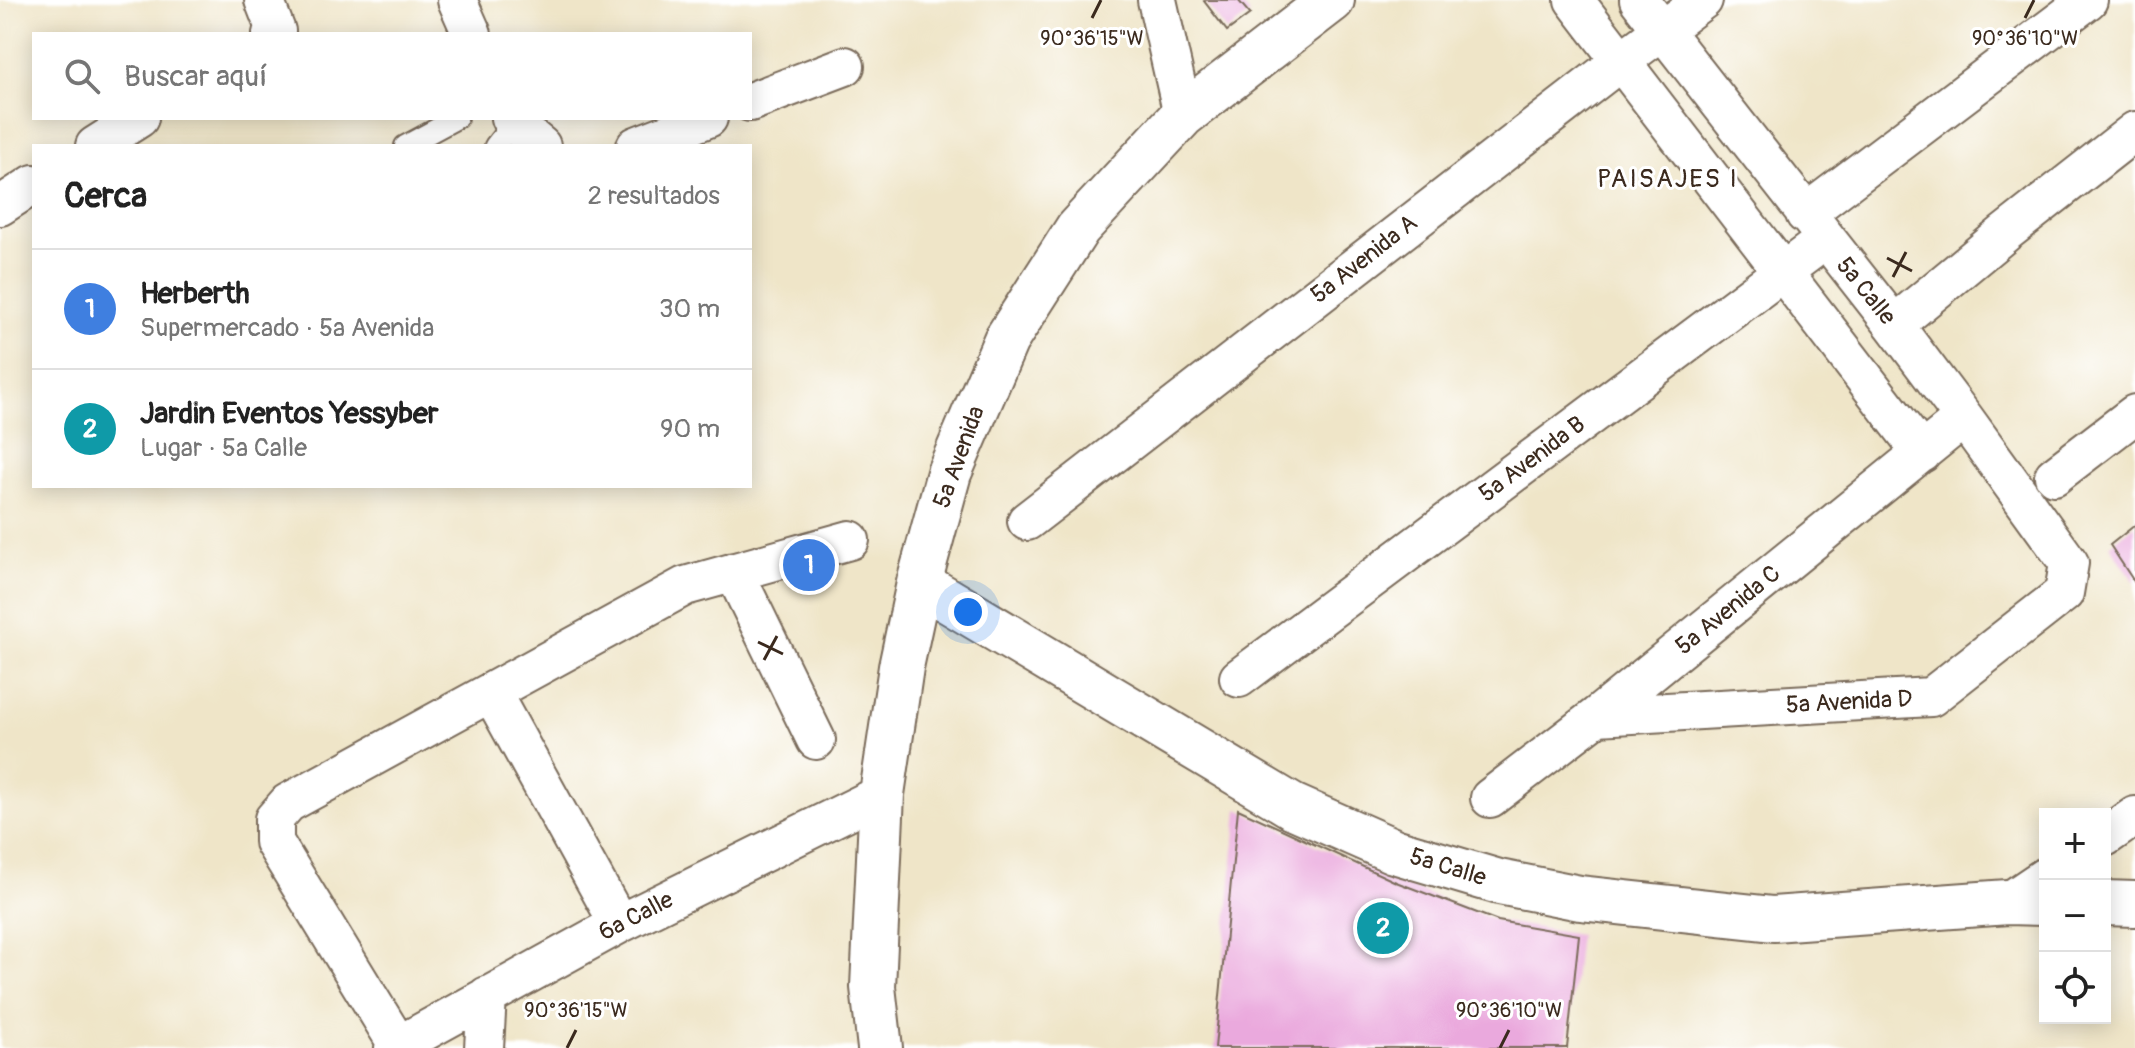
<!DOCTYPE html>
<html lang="es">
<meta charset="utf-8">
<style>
:root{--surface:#fff;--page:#f6f6f6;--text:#222;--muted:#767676;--line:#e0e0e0;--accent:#1a73e8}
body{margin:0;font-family:Pangolin,sans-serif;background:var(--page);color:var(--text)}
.controls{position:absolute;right:24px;bottom:24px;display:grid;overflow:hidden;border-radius:0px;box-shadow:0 4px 20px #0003}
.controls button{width:72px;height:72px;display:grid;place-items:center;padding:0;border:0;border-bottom:2px solid var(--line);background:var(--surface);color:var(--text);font:40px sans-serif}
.you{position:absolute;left:968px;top:612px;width:28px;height:28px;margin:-20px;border:6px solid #fff;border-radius:50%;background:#1a73e8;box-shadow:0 0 0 12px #1a73e833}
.badge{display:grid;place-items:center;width:52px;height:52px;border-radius:50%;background:var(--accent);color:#fff;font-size:26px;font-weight:700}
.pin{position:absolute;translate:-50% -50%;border:4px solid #fff;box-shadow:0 2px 8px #0006}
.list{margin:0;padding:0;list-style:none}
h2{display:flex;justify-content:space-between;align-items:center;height:104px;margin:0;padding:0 32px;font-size:34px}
h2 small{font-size:26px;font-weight:400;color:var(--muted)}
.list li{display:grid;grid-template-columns:52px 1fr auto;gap:24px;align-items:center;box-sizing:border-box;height:120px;padding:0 32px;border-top:2px solid var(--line)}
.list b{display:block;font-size:30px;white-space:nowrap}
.list p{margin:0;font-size:26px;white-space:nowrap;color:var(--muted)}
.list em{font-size:26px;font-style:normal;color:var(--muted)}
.icon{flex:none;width:44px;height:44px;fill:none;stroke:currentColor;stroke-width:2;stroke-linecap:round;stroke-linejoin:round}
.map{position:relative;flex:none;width:2135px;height:1048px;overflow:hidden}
.search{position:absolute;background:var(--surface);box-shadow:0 4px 20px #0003;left:32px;top:32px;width:720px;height:88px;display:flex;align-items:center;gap:20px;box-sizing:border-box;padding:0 28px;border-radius:0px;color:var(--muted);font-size:30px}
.panel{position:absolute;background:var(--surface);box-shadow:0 4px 20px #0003;left:32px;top:144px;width:720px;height:344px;border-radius:0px}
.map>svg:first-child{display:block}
</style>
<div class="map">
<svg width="2135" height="1048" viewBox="0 0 2135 1048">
<rect width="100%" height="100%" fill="#fff"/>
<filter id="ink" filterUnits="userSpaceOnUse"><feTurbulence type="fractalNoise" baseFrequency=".0125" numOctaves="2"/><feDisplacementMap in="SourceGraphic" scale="16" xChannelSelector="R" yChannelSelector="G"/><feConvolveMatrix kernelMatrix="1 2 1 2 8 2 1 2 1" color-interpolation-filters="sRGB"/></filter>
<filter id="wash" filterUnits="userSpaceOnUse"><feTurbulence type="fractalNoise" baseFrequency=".006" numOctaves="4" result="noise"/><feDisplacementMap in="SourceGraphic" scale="32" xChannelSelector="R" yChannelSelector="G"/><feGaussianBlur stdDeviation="1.8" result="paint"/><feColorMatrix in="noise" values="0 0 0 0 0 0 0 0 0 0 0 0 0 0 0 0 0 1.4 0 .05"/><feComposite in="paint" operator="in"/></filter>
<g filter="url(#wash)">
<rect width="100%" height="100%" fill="#efe5c8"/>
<g id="blocks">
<!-- building -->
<path fill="#eaa9dd" d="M1206,0H1238L1250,14L1227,31L1204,1Z
M2135,525V583L2110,545Z
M1238,809L1396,882L1498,921L1579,935L1567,1048H1215Z"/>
</g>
</g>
<g filter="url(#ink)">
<use href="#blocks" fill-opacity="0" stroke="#7a6b5a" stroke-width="2"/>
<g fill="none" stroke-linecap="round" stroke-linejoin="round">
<!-- service casing -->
<g stroke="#7a6b5a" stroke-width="24">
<path id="service" d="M405,146L457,118
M495,146L513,123"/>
</g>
<!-- minor casing -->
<g stroke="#7a6b5a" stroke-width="42">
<path id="minor" d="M264,0L276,31L272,34
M457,0L472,34
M1157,0L1183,115
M1574,0L1922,453
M750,102L845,66
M510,118L513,123L541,146
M95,146L139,118
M636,146L708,118
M0,206L34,184
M1805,214L2088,0
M1894,325L2005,233L2135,131
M2054,476L2135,414
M1027,521L1621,61L1703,0
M734,572L816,740
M1239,678L1825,240
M491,692L619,924
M1597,716L1931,697L2064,593L2069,563L1964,418L1894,325L1639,0
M1490,798L1597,716L1964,418
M2105,837L2135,816
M2008,902L2045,877
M398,1045L274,842V819L288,803L685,586L850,540
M394,1048L619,924L882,794
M484,1048L487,996"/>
</g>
<!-- tertiary casing -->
<g stroke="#7a6b5a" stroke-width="48">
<path id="tertiary" d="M919,583L1292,806L1394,851L1499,882L1580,898L1773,919L2008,902L2045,903
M2105,903L2135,904
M880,1048L873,987L882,794L901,667L919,583L949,473L1006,340L1078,228L1183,115L1332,0"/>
</g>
<!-- service -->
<use href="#service" stroke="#fff" stroke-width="20"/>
<!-- minor -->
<use href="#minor" stroke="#fff" stroke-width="38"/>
<!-- tertiary -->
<use href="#tertiary" stroke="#fff" stroke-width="44"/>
</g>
</g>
<!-- ticks -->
<path fill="none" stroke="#3b2a1e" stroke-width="3" d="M1092,18L1101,0M2025,18L2034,0M1887,258L1912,271M1893,277L1906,252M758,642L783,654M764,660L777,636M567,1048L576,1030M1500,1048L1509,1030"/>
<g text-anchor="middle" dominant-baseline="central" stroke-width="6" stroke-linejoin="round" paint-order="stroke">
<!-- street labels -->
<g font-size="24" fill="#3b2a1e" stroke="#fff">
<text transform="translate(1364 259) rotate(-38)">5a Avenida A</text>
<text transform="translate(1866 291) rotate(51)">5a Calle</text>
<text transform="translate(959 457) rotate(-70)">5a Avenida</text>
<text transform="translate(1532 459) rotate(-37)">5a Avenida B</text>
<text transform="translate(1728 610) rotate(-39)">5a Avenida C</text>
<text transform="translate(1849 702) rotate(-3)">5a Avenida D</text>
<text transform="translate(1448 867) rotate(17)">5a Calle</text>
<text transform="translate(636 916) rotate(-27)">6a Calle</text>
</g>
<!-- neighbourhood labels -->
<g font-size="26" letter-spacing="2" fill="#3b2a1e" stroke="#fff">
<text x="1668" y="179">PAISAJES I</text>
</g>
</g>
<g font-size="20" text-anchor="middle" fill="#3b2a1e" stroke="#fff" stroke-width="6" stroke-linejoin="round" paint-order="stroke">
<text x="1092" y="45">90°36'15"W</text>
<text x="2025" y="45">90°36'10"W</text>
<text x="576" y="1017">90°36'15"W</text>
<text x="1509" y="1017">90°36'10"W</text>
</g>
</svg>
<div class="controls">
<button>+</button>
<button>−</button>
<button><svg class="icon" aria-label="locate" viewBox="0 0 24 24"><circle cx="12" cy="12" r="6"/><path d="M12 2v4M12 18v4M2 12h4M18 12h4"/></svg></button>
</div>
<div class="you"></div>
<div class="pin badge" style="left:809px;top:565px;background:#3f7fe0">1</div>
<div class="pin badge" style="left:1383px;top:928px;background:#0f9aa8">2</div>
<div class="search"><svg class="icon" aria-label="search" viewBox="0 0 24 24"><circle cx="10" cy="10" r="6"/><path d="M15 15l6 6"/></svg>Buscar aquí</div>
<section class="panel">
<h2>Cerca<small>2 resultados</small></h2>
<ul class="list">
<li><span class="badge" style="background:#3f7fe0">1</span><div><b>Herberth</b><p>Supermercado · 5a Avenida</p></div><em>30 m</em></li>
<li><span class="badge" style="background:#0f9aa8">2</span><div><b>Jardin Eventos Yessyber</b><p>Lugar · 5a Calle</p></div><em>90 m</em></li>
</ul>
</section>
</div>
